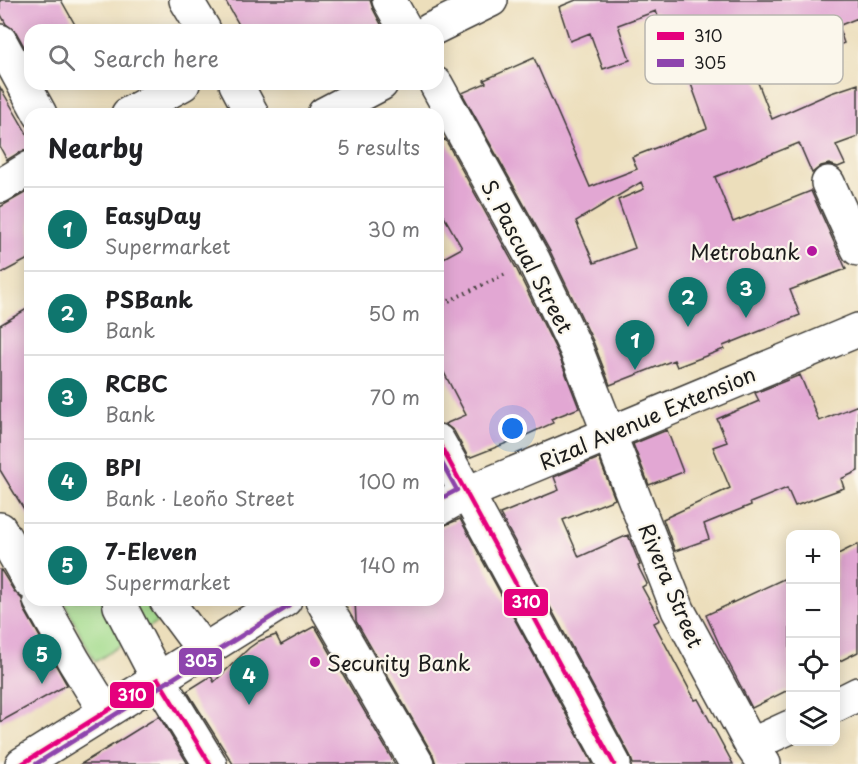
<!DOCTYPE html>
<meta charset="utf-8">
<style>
:root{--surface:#fff;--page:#f6f6f6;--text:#202124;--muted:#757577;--line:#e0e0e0;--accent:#0f766e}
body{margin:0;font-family:"Playpen Sans",sans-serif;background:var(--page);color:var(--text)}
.controls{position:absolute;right:18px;bottom:18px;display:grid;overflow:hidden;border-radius:12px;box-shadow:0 3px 15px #0003}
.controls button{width:54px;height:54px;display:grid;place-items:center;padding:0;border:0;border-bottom:2px solid var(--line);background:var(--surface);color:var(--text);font:30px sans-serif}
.you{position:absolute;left:513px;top:429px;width:21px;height:21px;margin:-15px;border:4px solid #fff;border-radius:50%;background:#1a73e8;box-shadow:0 0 0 9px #1a73e833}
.badge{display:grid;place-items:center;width:39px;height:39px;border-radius:50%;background:var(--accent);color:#fff;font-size:20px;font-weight:700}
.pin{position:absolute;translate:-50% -50px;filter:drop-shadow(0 2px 3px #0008)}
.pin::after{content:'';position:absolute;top:32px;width:21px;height:18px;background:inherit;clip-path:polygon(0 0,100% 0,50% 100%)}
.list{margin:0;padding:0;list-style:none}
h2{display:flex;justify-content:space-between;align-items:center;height:78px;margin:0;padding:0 24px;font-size:26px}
h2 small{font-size:20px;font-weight:400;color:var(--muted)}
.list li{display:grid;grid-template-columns:39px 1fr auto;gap:18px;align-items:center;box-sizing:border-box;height:84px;padding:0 24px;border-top:2px solid var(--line)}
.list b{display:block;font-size:22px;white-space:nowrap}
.list p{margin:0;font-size:20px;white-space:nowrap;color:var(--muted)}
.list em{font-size:20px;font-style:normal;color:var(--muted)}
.icon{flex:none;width:33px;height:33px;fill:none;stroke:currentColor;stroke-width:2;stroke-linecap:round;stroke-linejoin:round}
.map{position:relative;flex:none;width:858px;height:764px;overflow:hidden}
.search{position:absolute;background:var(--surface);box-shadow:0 3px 15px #0003;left:24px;top:24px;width:420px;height:66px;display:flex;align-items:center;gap:15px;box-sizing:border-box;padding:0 21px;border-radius:18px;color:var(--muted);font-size:22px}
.panel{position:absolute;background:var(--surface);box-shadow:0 3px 15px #0003;left:24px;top:108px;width:420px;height:498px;border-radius:18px}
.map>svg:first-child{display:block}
</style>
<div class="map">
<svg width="858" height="764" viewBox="0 0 858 764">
<rect width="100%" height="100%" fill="#fbf7ec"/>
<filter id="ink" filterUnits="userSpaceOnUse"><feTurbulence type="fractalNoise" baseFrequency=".0167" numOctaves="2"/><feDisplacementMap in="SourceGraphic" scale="12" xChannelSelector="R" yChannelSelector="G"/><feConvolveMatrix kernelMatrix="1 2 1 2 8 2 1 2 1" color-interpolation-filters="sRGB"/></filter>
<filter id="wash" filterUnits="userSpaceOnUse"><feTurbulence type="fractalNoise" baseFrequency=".008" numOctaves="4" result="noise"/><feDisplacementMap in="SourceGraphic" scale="24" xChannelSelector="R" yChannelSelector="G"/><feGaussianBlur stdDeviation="1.35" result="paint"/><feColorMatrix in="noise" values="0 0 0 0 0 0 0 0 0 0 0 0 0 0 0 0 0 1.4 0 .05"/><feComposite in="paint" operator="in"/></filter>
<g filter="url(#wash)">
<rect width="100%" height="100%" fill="#ecdebb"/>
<!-- green -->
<path fill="#a4dc8e" stroke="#607c55" stroke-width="1.5" d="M63,600H186L187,603L95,662Z"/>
<g id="blocks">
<!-- building -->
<path fill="#e2a7d3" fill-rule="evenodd" d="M0,0H61L78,30H30V57L16,32L6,24L0,13Z
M225,0H370L373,9L384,30H242Z
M576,0H858V18L838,26L844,43L816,53L818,58L757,80L772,119L831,93L858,84V137L836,145L845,164L838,167L829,164L821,166L812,173L799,143L715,177L733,222L811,191L846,269L790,290L800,315L723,346L724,349L677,367L674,360L610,385L593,341L551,253L462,93L486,83L484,80L534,58L590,187L637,169L632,157L707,128L674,37L666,40L656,11L618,25L630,60L603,69L590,33L570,41L559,7ZM641,182L644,189L618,200L635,248L594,263L576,221Z
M0,87L30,139V149L20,152L7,160L0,147Z
M445,139L517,270L559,356L579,408L551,419L553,423L522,437L471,457H468L454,431L445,424L466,415L438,361V261L462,248L438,206V143Z
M30,190V258L0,274V207Z
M30,307V519L0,470V325Z
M800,375L819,421L858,405V471L841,479L844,488L795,506L787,488L750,503L751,505L704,524L709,539L675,551L663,519L730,488L713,447L727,442L717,419L759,401L755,393Z
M667,430L683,472L649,485L633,444Z
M599,458L615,499L563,520L579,557L628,535L640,565L638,566L647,584L642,587L660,620L654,623L695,700L698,699L733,764H633L630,755L500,514L559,490L554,477Z
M460,519L593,764H436L433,755L356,621L355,600H438V528Z
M858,544V652L836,663V555Z
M0,570H1L14,591L22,599L24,609L67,685L0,722Z
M790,576V689L752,708L720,646L706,615Z
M315,626L395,764H233L187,691L211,676L214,682L249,648L259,641L276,635L281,645Z
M159,716L188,764H81L119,741Z"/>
</g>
</g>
<g filter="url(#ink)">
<use href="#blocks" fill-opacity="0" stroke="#3b3934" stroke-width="1.5"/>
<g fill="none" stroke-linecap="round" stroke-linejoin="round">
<!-- minor casing -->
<g stroke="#3b3934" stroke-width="36">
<path id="minor" d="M389,0L406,30
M430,30L491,0
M0,41L40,114
M436,84L534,261L576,349L678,610L751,745L764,764
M128,114L183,84
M324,114L381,84
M828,183L858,249
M0,186L30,168
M467,493L614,764
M0,529L30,582
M40,600L74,661L105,711
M119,600L120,606L158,679
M166,600L204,651
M836,705L858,694
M751,745L790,727"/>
</g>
<!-- major casing -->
<g stroke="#3b3934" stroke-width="36">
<path id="major" d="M186,0L204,30
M236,84L252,114
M438,441L467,493
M438,509L467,493L858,330
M322,600L417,764
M158,679L210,764
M22,764L285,600"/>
</g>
<!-- path -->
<path stroke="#3b3934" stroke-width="4" stroke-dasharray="1.5 4.5" stroke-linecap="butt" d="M438,306L508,273"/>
<!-- minor -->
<use href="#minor" stroke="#fff" stroke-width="33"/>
<!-- major -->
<use href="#major" stroke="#fff" stroke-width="33"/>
<!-- bus-1 casing -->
<g stroke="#fbf7ec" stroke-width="9">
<path id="bus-1" d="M438,441L614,764
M22,764L158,679L210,764"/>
</g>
<!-- bus-2 casing -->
<g stroke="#fbf7ec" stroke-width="9">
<path id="bus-2" d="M438,456L457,490L438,500
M36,764L289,606"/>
</g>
<!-- bus-1 -->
<use href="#bus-1" stroke="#e5007d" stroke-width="4.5"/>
<!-- bus-2 -->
<use href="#bus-2" stroke="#8e44ad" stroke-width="4.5"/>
</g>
</g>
<!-- markers -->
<g fill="#b5179e" stroke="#fbf7ec" stroke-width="2">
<circle cx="812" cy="251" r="6"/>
<circle cx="315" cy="662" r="6"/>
</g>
<g text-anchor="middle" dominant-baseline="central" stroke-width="4.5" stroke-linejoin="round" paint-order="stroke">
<!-- poi labels -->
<g font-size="21" fill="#1c1c1c" stroke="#fbf7ec" text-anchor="end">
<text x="800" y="251">Metrobank</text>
<text x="327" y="662" text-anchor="start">Security Bank</text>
</g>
<!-- street labels -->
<g font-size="21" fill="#1c1c1c" stroke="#fbf7ec">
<text transform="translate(528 256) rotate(62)">S. Pascual Street</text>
<text transform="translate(647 417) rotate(-23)">Rizal Avenue Extension</text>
<text transform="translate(672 585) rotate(67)">Rivera Street</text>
</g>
</g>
<!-- legend -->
<rect x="645" y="15" width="198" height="69" rx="9" fill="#fbf7ec" stroke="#b8b5ae" stroke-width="1.5"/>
<rect x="657" y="32" width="27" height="8" fill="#e5007d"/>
<rect x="657" y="59" width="27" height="8" fill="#8e44ad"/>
<g font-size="16" fill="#1c1c1c">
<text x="694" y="42">310</text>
<text x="694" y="69">305</text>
</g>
<g stroke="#fbf7ec" stroke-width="2">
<rect x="503" y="588" width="46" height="29" rx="6" fill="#e5007d"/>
<rect x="178" y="647" width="45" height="29" rx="6" fill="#8e44ad"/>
<rect x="109" y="681" width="46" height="28" rx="6" fill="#e5007d"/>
</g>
<g font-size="16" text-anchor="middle" font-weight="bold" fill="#fff">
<text x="526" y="608">310</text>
<text x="201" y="667">305</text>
<text x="132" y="701">310</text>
</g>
</svg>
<div class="controls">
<button>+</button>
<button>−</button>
<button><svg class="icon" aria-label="locate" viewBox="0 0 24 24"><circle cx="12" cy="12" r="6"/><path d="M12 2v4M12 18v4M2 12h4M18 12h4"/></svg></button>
<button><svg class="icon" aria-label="layers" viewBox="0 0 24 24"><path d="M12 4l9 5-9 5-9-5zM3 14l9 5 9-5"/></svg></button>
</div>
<div class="you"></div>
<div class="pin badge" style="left:635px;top:370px">1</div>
<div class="pin badge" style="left:688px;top:327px">2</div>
<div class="pin badge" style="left:746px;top:318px">3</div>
<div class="pin badge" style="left:249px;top:705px">4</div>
<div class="pin badge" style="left:42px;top:684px">5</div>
<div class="search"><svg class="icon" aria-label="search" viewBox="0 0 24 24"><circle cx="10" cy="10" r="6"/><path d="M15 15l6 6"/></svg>Search here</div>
<section class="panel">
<h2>Nearby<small>5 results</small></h2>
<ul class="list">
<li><span class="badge">1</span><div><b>EasyDay</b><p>Supermarket</p></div><em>30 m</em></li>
<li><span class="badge">2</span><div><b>PSBank</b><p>Bank</p></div><em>50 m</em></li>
<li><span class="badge">3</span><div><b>RCBC</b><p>Bank</p></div><em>70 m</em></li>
<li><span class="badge">4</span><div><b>BPI</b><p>Bank · Leoño Street</p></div><em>100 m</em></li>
<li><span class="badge">5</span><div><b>7-Eleven</b><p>Supermarket</p></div><em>140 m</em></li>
</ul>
</section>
</div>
